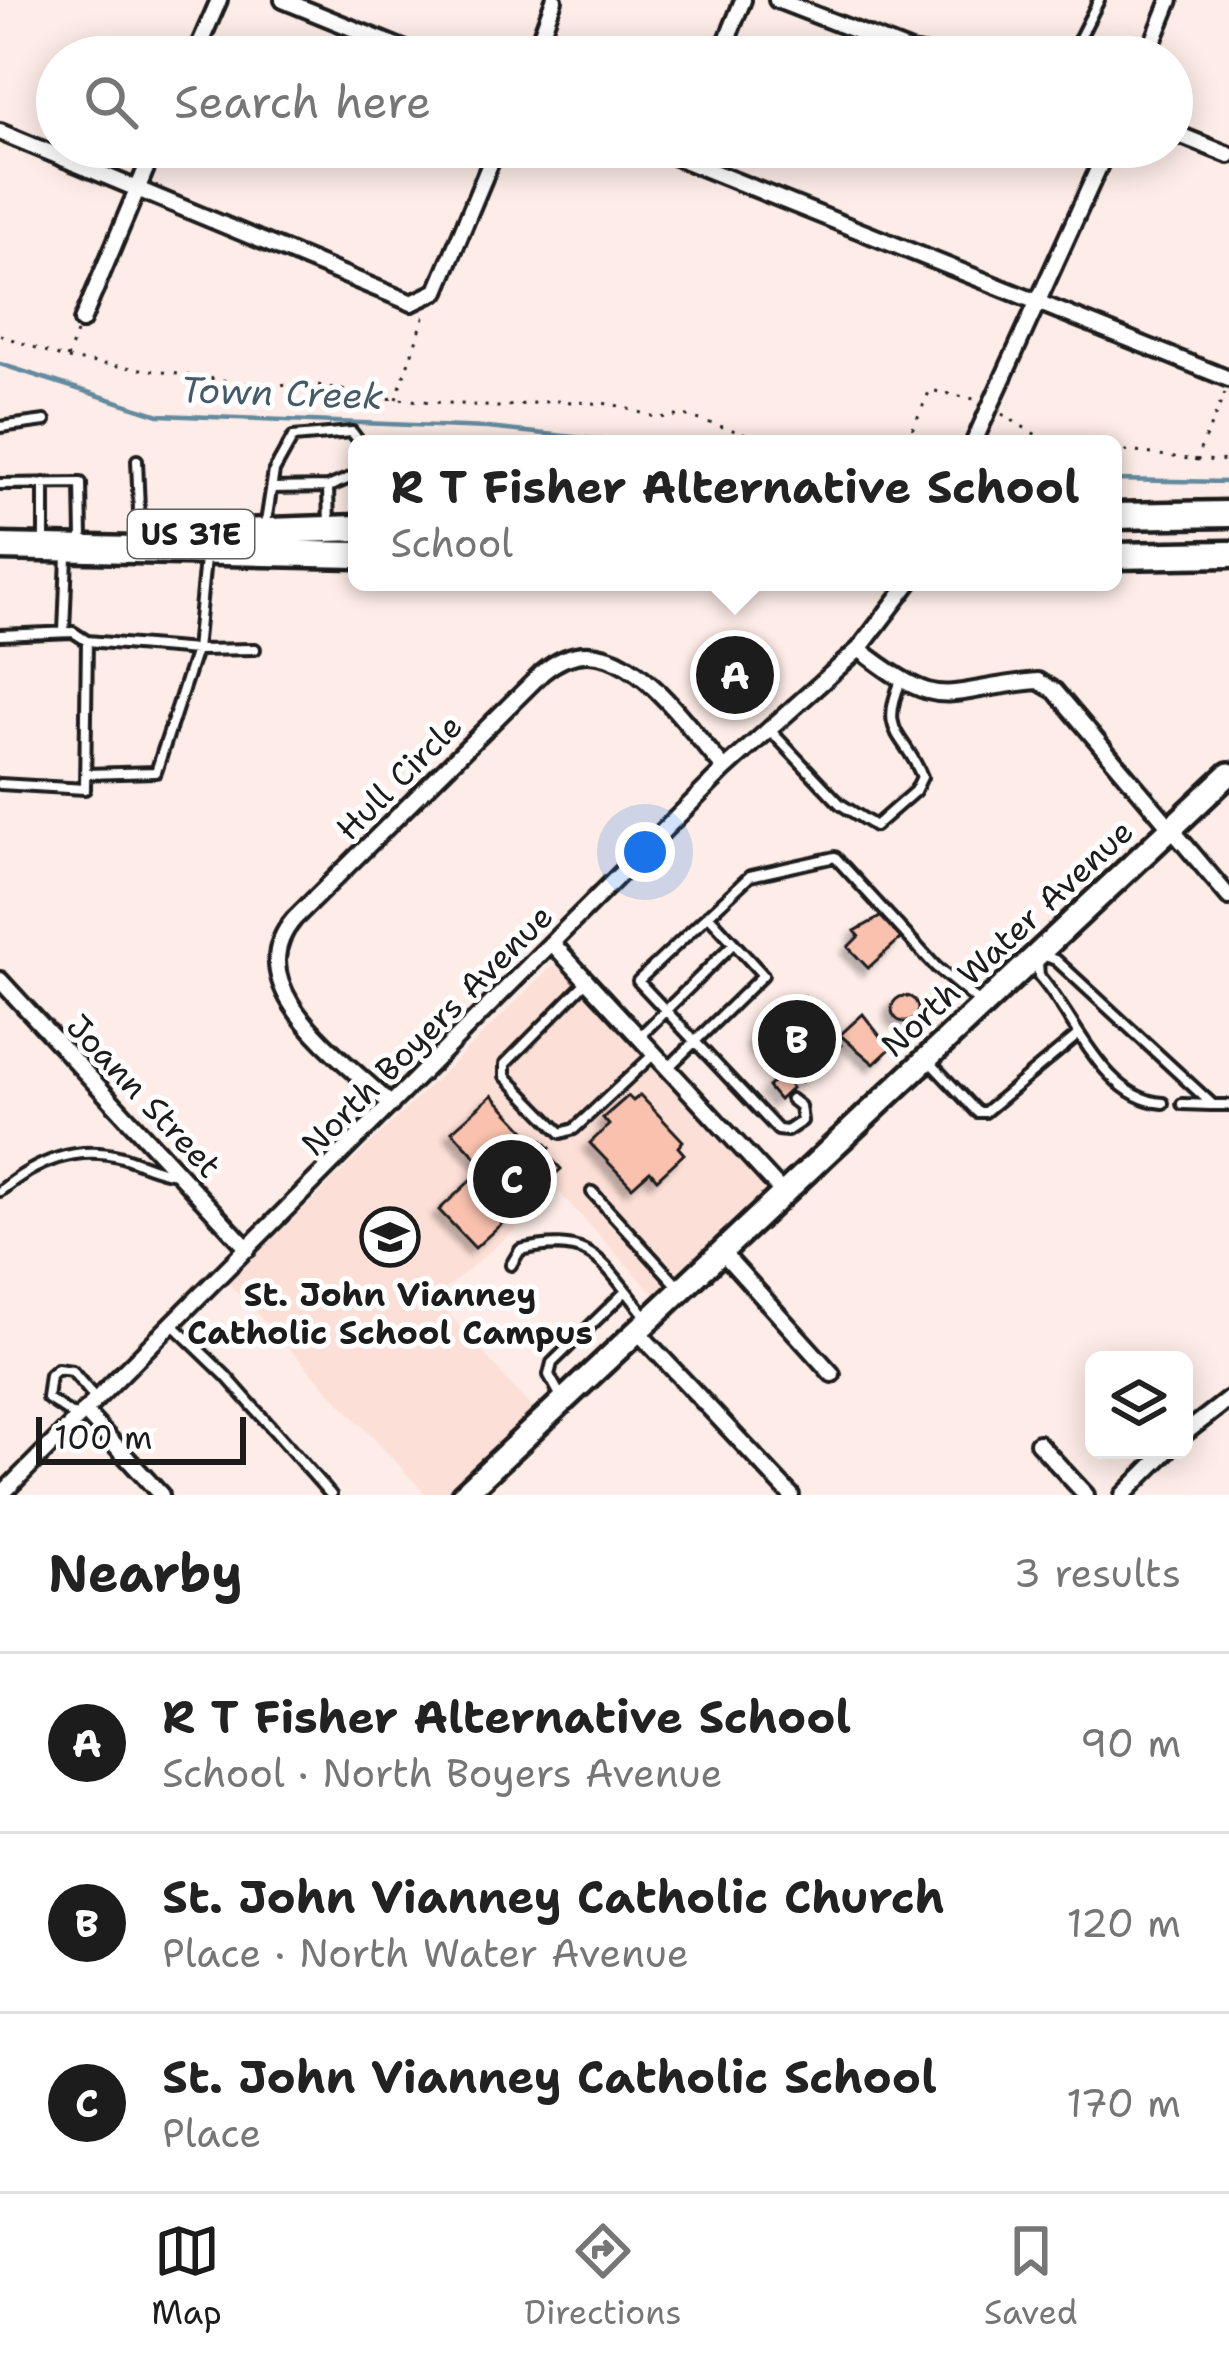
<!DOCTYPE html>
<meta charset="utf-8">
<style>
:root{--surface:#fff;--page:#f6f6f6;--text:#222;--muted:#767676;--line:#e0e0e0;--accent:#1c1c1c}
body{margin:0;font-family:"Shantell Sans",sans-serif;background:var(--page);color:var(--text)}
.controls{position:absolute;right:36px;bottom:36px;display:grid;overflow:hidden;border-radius:18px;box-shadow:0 6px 30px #0003}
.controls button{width:108px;height:108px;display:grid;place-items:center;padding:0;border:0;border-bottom:3px solid var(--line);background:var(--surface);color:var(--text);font:60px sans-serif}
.scale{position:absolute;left:36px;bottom:30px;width:210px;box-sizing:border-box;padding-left:12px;border:6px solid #1c1c1c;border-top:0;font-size:33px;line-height:42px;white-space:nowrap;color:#1c1c1c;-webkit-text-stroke:9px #fff;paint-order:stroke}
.you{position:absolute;left:645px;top:852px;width:42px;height:42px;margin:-30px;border:9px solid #fff;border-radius:50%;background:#1a73e8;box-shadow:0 0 0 18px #1a73e833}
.badge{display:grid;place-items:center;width:78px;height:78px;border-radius:50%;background:var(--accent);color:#fff;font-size:39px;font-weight:700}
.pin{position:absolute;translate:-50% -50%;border:6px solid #fff;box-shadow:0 3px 12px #0006}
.popup{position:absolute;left:348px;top:435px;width:774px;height:156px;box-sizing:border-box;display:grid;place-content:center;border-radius:18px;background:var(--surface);filter:drop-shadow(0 3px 9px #0005);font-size:39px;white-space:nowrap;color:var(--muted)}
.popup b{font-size:45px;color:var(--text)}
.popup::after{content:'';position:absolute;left:50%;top:100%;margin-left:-24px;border:24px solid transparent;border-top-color:var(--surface)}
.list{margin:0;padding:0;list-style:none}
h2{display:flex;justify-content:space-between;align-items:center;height:156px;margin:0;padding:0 48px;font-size:51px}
h2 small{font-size:39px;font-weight:400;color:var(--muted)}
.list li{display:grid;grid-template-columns:78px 1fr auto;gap:36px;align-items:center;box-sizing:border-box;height:180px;padding:0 48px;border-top:3px solid var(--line)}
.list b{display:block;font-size:45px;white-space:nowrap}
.list p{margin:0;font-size:39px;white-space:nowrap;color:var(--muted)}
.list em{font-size:39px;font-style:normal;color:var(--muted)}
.icon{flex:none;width:66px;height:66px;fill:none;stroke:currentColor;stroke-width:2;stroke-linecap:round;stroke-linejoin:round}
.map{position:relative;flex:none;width:1229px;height:1495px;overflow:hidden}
.search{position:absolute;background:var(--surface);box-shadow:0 6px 30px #0003;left:36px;right:36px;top:36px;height:132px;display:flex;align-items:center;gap:30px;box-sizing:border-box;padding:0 42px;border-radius:66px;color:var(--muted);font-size:45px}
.sheet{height:696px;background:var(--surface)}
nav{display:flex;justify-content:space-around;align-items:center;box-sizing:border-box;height:168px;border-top:3px solid var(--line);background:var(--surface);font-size:33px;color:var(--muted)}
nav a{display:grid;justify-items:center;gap:6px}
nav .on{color:var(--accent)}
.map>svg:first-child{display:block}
</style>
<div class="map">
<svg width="1229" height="1495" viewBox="0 0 1229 1495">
<defs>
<filter id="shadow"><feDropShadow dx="-7" dy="7" stdDeviation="3" flood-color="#0004"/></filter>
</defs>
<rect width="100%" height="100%" fill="#fdece7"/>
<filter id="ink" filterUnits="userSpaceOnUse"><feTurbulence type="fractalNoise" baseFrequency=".00833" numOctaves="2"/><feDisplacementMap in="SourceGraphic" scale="24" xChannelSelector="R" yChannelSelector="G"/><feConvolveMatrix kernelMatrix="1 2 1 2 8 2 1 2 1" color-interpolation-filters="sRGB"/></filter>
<g filter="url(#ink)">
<!-- built -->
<path fill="#fcdfd6" d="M562,957L777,1186L657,1297L559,1192L435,1298L534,1411L442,1495H427L228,1283Z"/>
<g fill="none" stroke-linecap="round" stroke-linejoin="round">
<!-- stream -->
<path stroke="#638a9e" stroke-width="4.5" d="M0,364L159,415L488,428L641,444
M1113,480L1229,482"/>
</g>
<!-- building -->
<path fill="#f9c1ae" stroke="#1c1c1c" stroke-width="3" filter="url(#shadow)" d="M882,916L901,938L868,968L848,947L859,936L855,931Z
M892 1009a13 13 0 1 1 26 0a13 13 0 1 1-26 0Z
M804,996L824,1018L811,1031L818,1038L827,1030L841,1045L801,1082L786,1066L795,1059L789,1052L776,1064L755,1042L761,1020L783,1000Z
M863,1014L890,1049L874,1064L840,1035Z
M781,1075L792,1088L779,1100L768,1087Z
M492,1095L538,1144L542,1140L550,1148L545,1152L561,1169L475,1248L439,1210L485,1167L452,1131Z
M640,1095L683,1141L678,1147L684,1154L657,1179L650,1171L632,1187L590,1143L609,1125L603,1118L628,1096L633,1101Z"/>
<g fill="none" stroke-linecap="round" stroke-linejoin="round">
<!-- lane casing -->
<g stroke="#1c1c1c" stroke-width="16">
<path id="lane" d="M1070,57L1099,0
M0,427L45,421
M137,460L140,536
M0,484L81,483L82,538
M272,488L328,487
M329,526L328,487L357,475
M265,529L274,471L293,437L352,432L361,444
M44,538V483
M205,559L196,650L255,649
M64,632L67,556
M0,635L73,632L87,641L196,650L156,772L86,774
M769,729L840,804L875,826L915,791L922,777C905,733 878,735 901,681
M0,784L85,789L87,641
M1043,955L1056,960L1213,1105H1229
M1038,963L1039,976C1075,1016 1103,1099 1163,1103
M587,981L505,1064V1076L561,1133L574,1129L653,1055
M640,1036L734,943
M928,1060L977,1112H985L1079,1034
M669,1067L763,975L708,915
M791,1099L800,1106L802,1121L787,1131L778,1130L638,981L750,876L835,857L936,967L980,1003
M1182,1104L1211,1105
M0,1191C36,1162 76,1144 122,1157C141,1163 157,1172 177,1174
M592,1192L678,1286
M511,1265L520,1250C595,1233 602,1263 646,1316
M173,1325L226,1376L331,1495
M560,1395L549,1375L552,1363L626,1291
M77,1418L47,1398L50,1375L57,1369L72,1371L95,1398"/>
</g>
<!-- street casing -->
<g stroke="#1c1c1c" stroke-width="22">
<path id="street" d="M283,0L423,57
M777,0L911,52L943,57
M194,57L219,0
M533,57L554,0
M720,57L743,0
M1147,57L1170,0
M0,132L412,303L437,291L497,147
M1172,132L1229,155
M651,147L1229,379
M82,321L155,147
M973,444L1108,147
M859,649C946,717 940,689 1038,681L1055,691L1229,897
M552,943L784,1194
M0,980L248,1249
M391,1105C345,1059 235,988 294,919L542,673C615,610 679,719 725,769
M723,1253L832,1374
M639,1333L791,1495
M84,1411L161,1495
M1184,1434L1229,1399
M1038,1443L1086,1495
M1,1495L725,769L859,649L910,582
M1123,1495L1168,1450"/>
</g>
<!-- secondary casing -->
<g stroke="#1c1c1c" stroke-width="30">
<path id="secondary" d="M463,1495L1229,774"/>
</g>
<!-- primary casing -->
<g stroke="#1c1c1c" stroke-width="33">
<path id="primary" d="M1113,516L1229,514
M154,535L357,528
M0,547L357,555
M1113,556L1229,554"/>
</g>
<!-- path -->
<path stroke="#1c1c1c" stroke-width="3" stroke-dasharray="3 9" stroke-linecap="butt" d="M0,335L67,359L252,384L318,385L384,398L498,407L554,401L612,404L658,418L684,415L755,437L841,444
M67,358L77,333
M396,399L426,312
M1002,414L1051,444
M896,444L908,439L930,390L979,400
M1113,451C1153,451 1189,463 1229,460
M1195,461L1225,393"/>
<!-- lane -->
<use href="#lane" stroke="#fff" stroke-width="8"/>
<!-- street -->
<use href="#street" stroke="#fff" stroke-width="14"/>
<!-- secondary -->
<use href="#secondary" stroke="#fff" stroke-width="21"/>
<!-- primary -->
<use href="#primary" stroke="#fff" stroke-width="24"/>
</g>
</g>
<!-- icons -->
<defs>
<g id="school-ring" transform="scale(3)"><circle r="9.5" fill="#fff" stroke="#1c1c1c" stroke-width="1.5"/><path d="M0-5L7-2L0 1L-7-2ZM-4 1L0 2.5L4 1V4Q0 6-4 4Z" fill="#1c1c1c"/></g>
</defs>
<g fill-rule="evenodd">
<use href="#school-ring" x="390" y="1237"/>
</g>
<g text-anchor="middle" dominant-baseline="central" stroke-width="10" stroke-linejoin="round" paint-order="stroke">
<!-- shield labels -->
<rect fill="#fff" stroke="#606060" stroke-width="3" x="128" y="510" width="126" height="48" rx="9"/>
<g font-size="30" font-weight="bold" fill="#1c1c1c">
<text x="191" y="534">US 31E</text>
</g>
<!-- street labels -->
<g font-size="33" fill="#1c1c1c" stroke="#fff">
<text transform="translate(399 777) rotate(-45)">Hull Circle</text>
<text transform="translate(1007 938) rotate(-43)">North Water Avenue</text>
<text transform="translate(427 1030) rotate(-45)">North Boyers Avenue</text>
<text transform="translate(144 1096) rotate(47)">Joann Street</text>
</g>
<!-- poi labels -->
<g font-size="33" font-weight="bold" fill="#1c1c1c" stroke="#fff">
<text x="390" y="1294">St. John Vianney<tspan x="390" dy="38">Catholic School Campus</tspan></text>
</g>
<!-- water labels -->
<g font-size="36" font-style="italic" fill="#455c68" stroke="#fff">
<text transform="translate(282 393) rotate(2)">Town Creek</text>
</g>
</g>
</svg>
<div class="controls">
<button><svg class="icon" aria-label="layers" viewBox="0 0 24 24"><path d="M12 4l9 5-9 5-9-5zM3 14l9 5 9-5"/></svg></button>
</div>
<div class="scale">100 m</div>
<div class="you"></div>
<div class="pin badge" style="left:735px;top:675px">A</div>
<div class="popup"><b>R T Fisher Alternative School</b>School</div>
<div class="pin badge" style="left:797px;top:1039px">B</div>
<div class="pin badge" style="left:512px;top:1179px">C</div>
<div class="search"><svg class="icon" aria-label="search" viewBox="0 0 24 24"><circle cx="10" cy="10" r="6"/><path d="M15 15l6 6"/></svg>Search here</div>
</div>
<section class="sheet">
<h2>Nearby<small>3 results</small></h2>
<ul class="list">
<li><span class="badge">A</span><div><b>R T Fisher Alternative School</b><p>School · North Boyers Avenue</p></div><em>90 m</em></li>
<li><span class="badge">B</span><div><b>St. John Vianney Catholic Church</b><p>Place · North Water Avenue</p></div><em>120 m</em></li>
<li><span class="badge">C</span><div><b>St. John Vianney Catholic School</b><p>Place</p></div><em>170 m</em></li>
</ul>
</section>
<nav>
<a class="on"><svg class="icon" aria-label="map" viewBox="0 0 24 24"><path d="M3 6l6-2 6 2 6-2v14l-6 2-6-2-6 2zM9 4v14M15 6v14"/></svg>Map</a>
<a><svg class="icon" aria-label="directions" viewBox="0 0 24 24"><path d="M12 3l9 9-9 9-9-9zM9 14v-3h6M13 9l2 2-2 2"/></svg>Directions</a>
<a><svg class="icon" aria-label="saved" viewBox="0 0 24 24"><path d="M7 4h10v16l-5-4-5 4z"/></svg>Saved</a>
</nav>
